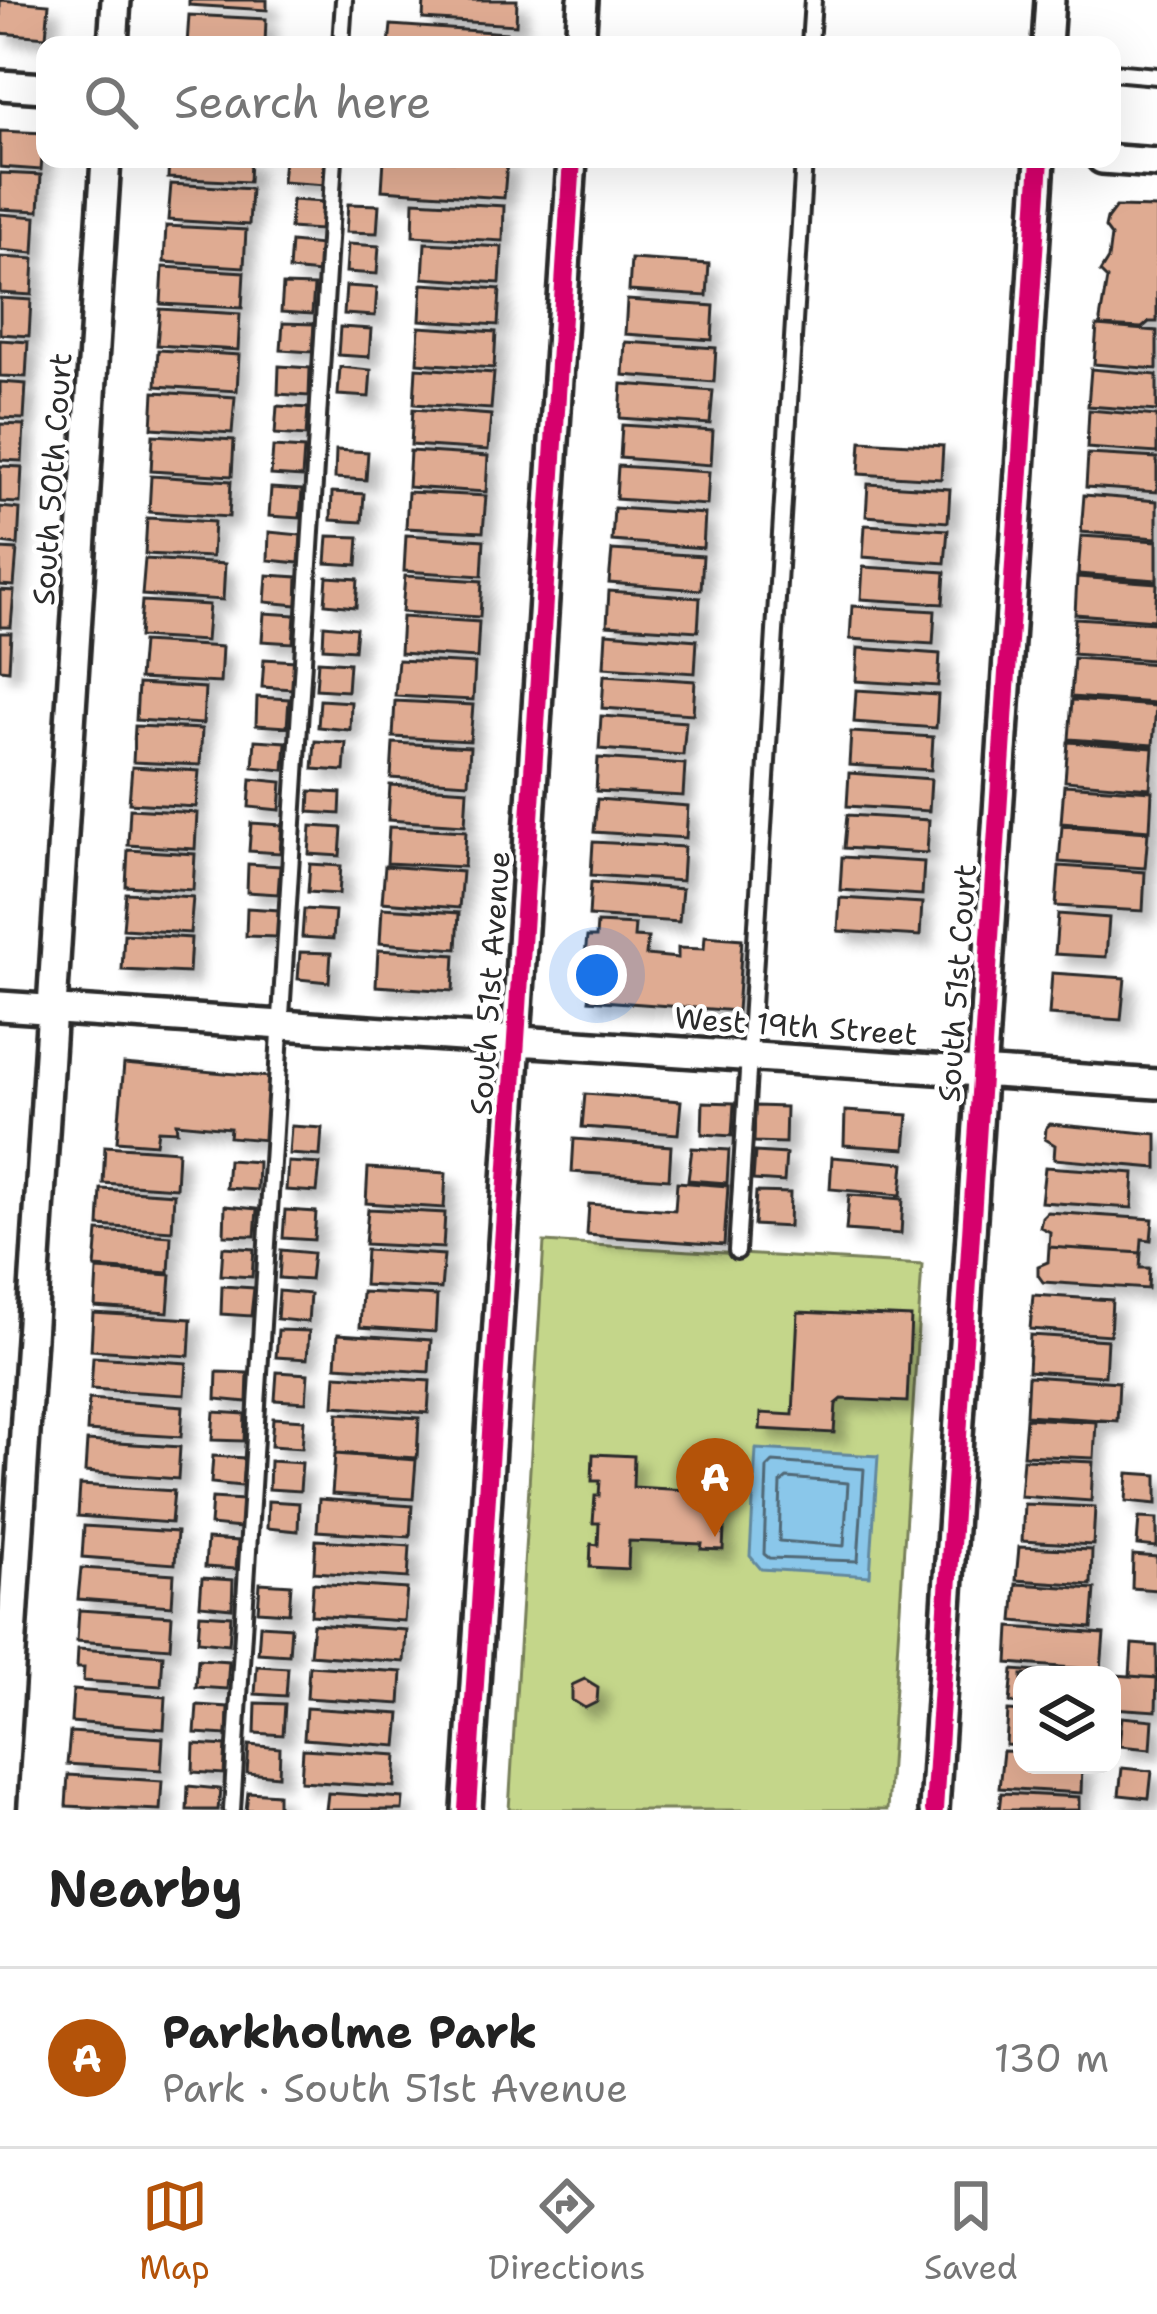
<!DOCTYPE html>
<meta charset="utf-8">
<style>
:root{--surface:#fff;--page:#f6f6f6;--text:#222;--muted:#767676;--line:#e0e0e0;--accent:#b45309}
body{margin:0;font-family:"Shantell Sans",sans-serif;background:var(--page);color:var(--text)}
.controls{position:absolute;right:36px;bottom:36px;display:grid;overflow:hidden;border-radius:24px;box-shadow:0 12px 48px #0002}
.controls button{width:108px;height:108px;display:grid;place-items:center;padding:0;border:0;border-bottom:3px solid var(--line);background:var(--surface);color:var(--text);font:60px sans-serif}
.you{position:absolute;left:597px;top:975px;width:42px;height:42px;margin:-30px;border:9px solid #fff;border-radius:50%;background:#1a73e8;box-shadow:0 0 0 18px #1a73e833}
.badge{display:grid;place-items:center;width:78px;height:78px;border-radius:50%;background:var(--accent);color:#fff;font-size:39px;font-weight:700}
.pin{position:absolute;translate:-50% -99px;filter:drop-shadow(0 3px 6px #0008)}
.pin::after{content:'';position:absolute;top:63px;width:42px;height:36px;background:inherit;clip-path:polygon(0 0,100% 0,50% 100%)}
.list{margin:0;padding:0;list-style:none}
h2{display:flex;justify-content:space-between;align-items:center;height:156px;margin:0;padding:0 48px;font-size:51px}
h2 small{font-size:39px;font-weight:400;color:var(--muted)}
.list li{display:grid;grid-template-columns:78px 1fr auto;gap:36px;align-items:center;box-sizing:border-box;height:180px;padding:0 48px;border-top:3px solid var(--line)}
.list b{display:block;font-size:45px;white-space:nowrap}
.list p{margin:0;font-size:39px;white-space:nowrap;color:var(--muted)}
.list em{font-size:39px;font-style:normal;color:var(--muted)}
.icon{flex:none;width:66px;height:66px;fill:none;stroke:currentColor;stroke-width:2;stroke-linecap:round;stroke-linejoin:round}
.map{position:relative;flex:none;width:1157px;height:1810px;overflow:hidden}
.search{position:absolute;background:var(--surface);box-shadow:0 12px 48px #0002;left:36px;right:36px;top:36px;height:132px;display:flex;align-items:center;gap:30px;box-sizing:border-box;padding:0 42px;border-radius:24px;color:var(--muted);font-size:45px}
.sheet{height:336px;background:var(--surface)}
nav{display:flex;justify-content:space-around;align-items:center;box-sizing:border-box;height:168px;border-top:3px solid var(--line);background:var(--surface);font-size:33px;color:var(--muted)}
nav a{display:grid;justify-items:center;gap:6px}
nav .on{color:var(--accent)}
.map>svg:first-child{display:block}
</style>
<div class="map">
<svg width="1157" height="1810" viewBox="0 0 1157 1810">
<defs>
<filter id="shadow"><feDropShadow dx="10" dy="10" stdDeviation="6" flood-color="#0004"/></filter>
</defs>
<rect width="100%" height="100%" fill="#fff"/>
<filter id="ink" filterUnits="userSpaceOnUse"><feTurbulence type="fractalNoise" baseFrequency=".00833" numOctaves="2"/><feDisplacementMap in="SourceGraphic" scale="24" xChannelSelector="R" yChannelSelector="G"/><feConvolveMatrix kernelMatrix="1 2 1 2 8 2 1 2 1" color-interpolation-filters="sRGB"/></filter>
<g filter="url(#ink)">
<!-- green -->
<path fill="#c4d68a" stroke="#78805a" stroke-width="3" d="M544,1242L922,1265L887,1810H509Z"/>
<!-- water -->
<path fill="#8ac7ea" stroke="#64899e" stroke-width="3" d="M756,1449L878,1456L870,1576L761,1569L750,1556Z"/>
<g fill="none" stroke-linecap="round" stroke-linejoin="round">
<!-- shore -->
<path stroke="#516977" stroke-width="3" d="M773,1462L864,1469L858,1561L769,1558L764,1554L767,1468Z
M787,1478L848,1483L844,1546L779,1541L781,1483Z"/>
</g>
<!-- building -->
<path fill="#dfab92" stroke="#2b2b2b" stroke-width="3" filter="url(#shadow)" d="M0,0L49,4L46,37L0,33Z
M189,0H267V10L189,5Z
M424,0H517L516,25L423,19Z
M189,15L266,19L265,45H187Z
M391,25L506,33L505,45H389Z
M0,131L44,133L41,170L0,167Z
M169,159H250L249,182L168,178Z
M284,159H327L326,185L282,182Z
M384,159L507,162L504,198L382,190Z
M0,173L41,175L39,211L0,209Z
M171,184L251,189L249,225L168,220Z
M292,200L323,202L321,230L290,228Z
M414,201L504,206L503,241L413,236Z
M348,204L379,205L377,233L346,232Z
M1116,207L1157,208V322H1149L1142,328L1101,326L1100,320L1107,279L1100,272L1108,259L1111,236L1105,228L1107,219Z
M0,214L36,217L34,253L0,250Z
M166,226L246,230L244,267L164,262Z
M291,242L322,245L320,273L289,270Z
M425,243L502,247L500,283L423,278Z
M348,244L379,246L377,274L346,272Z
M0,257L34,259L32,295L0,293Z
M631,259L709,264L707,296L629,291Z
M163,267L244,272L242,308L161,304Z
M422,284L500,289L498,325L420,320Z
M283,285L314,286L312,314L281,312Z
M346,286L377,288L375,316L344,314Z
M0,298L31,300L29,336L0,334Z
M627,300L714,306L712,340L625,334Z
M160,309L240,314L238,350L157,345Z
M283,323L314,324L312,352L281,350Z
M1097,326L1157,331V369L1094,364Z
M340,327L371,329L369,357L338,355Z
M419,327L496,332L494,368L417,363Z
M0,340L28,342L26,377L0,376Z
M625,342L716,348L714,382L623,375Z
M158,350L239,355L237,391L156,386Z
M279,366L310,368L309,396L278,394Z
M340,367L371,370L369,397L338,395Z
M416,368L494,373L491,409L414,404Z
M1091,369L1157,375V411L1088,406Z
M0,382L26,384L24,419L0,418Z
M622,384L713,391L710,424L620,418Z
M154,392L235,397L232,433L152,428Z
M277,406L308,408L306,436L275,434Z
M413,409L491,415L488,450L411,445Z
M1089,410L1157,416V453L1087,448Z
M0,424L24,425L22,461L0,460Z
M622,425L713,431L711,465L620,458Z
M153,435L234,440L232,476L151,471Z
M861,441L943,446L941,479L859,474Z
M273,447L304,449L302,477L271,475Z
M336,450L368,452L366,480L335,478Z
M410,451L488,456L486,492L408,487Z
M1088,454L1157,458V492L1086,487Z
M0,466L22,467L20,503L0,502Z
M618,466L709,472L707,505L616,499Z
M151,476L231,481L229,517L149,512Z
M868,484L950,489L948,522L866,516Z
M271,488L302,490L300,518L269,516Z
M332,492L364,494L362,522L331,520Z
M408,492L486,496L483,532L406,528Z
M1084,495L1157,501V538L1081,532Z
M0,507L20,509L18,545L0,543Z
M614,508L705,514L703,548L612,541Z
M147,518L214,522L212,557L145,554Z
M865,525L948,530L945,563L863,557Z
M269,532L301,535L299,563L268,560Z
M406,535L484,540L482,576L404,571Z
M328,536L359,537L357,565L326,563Z
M1081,536L1157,541V580L1078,574Z
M0,549L17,550L14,586L0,585Z
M612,550L703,556L701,590L609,583Z
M145,559L225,564L223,600L142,595Z
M863,567L945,572L943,604L861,599Z
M267,575L298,577L297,605L265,602Z
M405,576L482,581L480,617L402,612Z
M327,577L358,579L356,607L325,604Z
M1077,577L1157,583L1155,620L1075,614Z
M0,590L14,591L11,627H0Z
M609,591L700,598L698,631L607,625Z
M142,601L209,605L206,641L139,637Z
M852,606L935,611L933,644L850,639Z
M264,613L295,615L293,643L262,641Z
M402,617L479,622L477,658L400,653Z
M1075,618L1155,623L1152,660L1073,654Z
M324,625L356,628L354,650L323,648Z
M0,633H11L9,670L0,669Z
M606,633L697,640L695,673L604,667Z
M142,642L222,647L220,683L139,679Z
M858,648L940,654L938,686L856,681Z
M1074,658L1157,664L1156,703L1071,697Z
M264,659L295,661L293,689L262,687Z
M398,660L475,664L473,700L395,696Z
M318,661L349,663L347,691L316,689Z
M604,675L695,681L693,714L602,708Z
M138,684L205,688L203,724L136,720Z
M856,690L938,695L936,728L854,722Z
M257,697L289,699L287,727L256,725Z
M320,700L351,702L350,730L318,727Z
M1072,700L1156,706L1153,745L1069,739Z
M395,701L473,705L470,741L393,737Z
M601,716L686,722L683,755L599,749Z
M135,726L202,729L200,765L133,762Z
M851,732L933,737L931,770L849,765Z
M255,740L286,742L284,770L253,767Z
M315,741L346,743L344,771L313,769Z
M1068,742L1153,748L1150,788L1065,781Z
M393,743L470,747L468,783L391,778Z
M598,758L685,764L683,796L596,791Z
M132,767L199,771L196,807L129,803Z
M849,773L931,779L929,811L847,806Z
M251,779L282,782L280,810L249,807Z
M390,785L467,790L465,825L388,820Z
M1064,785L1152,791L1150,830L1061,823Z
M310,791L341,793L340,814L309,812Z
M597,799L688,806L686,838L594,832Z
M130,809L197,813L195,849L128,845Z
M847,815L929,820L927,853L844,848Z
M251,823L282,825L280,853L249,851Z
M311,826L342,828L340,856L309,854Z
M1062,826L1148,832L1145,868L1059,862Z
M389,827L466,831L464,867L387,863Z
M593,842L684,847L682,881L591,875Z
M128,850L195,854L193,890L126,886Z
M842,857L924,862L922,895L840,890Z
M248,864L280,866L278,894L247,892Z
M310,864L341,866L339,894L308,892Z
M385,866L462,872L459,908L382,902Z
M1059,866L1145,872L1143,911L1056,906Z
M591,882L682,889L679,922L589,916Z
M126,893L193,897L190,933L123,929Z
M840,898L922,903L920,936L838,931Z
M247,908L279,910L277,937L246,936Z
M382,908L459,913L457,949L380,943Z
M304,909L335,911L333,939L302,937Z
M1058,914L1109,918L1106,957L1055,954Z
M597,923L635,925L634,937L648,938L646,955L678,958V948L704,949L705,936L742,939L737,1011L589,1000L591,987H584L585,966L594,967L595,956L585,955L587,937H596Z
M124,934L191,938L189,973L122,970Z
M378,950L455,955L453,991L376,986Z
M300,952L331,953L329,982L298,979Z
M1052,973L1125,978L1121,1020L1049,1015Z
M124,1064L270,1077L266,1140L229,1137L230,1128L176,1123L177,1131L158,1130L156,1144L117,1141Z
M585,1094L681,1101L678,1134L582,1127Z
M703,1102L734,1103L732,1136L702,1134Z
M755,1106L786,1107L785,1143L754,1142Z
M845,1111L908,1115L905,1149L844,1145Z
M1050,1124L1157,1134V1168L1054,1159L1055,1145L1045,1139L1046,1128Z
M291,1126L322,1128L320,1156L289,1154Z
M574,1139L671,1146L669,1179L572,1172Z
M105,1146L178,1151L176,1188L103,1183Z
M692,1148L729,1150L727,1183L688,1180Z
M755,1152L786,1154L784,1182L753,1180Z
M832,1157L904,1163L901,1195L830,1189Z
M228,1160L258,1162L257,1190L226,1188Z
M288,1162L320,1164L317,1192L286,1190Z
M1045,1167L1134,1173L1132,1208L1041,1202Z
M368,1168L446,1173L444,1208L366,1203Z
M677,1182L728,1186L724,1245L587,1235L589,1204L675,1210Z
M101,1189L174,1194L172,1231L99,1226Z
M756,1192L790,1193L789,1227L754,1225Z
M849,1195L903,1199L901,1234L846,1230Z
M225,1206L257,1209L255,1236L224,1235Z
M368,1209L445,1213L443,1248L365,1244Z
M285,1210L316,1212L314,1240L283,1238Z
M1047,1212L1153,1219L1151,1240L1142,1239L1141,1253L1049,1247L1050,1232L1040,1227L1042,1217Z
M98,1231L171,1236L169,1273L95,1268Z
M223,1247L254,1249L252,1277L221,1275Z
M1049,1247L1141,1253L1140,1268H1149L1148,1289L1043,1282L1038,1275V1266L1048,1262Z
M281,1250L313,1253L310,1280L279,1278Z
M366,1250L444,1255L441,1289L364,1285Z
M97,1270L171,1275L168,1312L95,1307Z
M222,1286L254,1288L251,1316L221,1314Z
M279,1291L310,1294L308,1322L277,1319Z
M362,1292L437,1296L435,1332L360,1327Z
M1033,1295L1112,1300L1110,1335L1030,1329Z
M798,1312L911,1317L907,1402L842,1399L836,1404L834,1433L760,1429L761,1413L793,1415Z
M93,1313L191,1319L189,1356L91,1350Z
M278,1330L309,1331L307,1359L276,1357Z
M338,1334L431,1340L429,1372L336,1366Z
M1030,1335L1107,1340L1105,1376L1028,1371Z
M93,1357L187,1363L185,1395L91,1389Z
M217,1372L248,1373L247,1402L216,1399Z
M277,1372L308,1374L306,1402L275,1400Z
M336,1375L430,1381L428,1413L334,1406Z
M1028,1376L1119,1382L1117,1421L1026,1415Z
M89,1399L183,1406L181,1437L87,1431Z
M214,1412L245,1414L244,1441L212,1440Z
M338,1413L419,1418L417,1458L336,1453Z
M273,1418L304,1420L302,1448L271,1446Z
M1026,1418L1096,1422L1094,1458L1023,1455Z
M87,1441L180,1447L178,1479L85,1472Z
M335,1454L416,1460L413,1499L332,1494Z
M593,1454L634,1456L633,1487L705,1491V1487L726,1488L723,1550L701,1549L702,1544L629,1541L628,1569L590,1567L591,1544L598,1545L599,1523H593L595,1496H599L600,1481H592Z
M213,1456L244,1458L242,1486L211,1483Z
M1023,1459L1093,1462L1091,1501L1020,1496Z
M270,1461L302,1463L300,1491L269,1489Z
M1128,1473L1157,1475V1504L1126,1501Z
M80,1485L174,1491L171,1523L78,1516Z
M212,1498L243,1500L241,1528L210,1525Z
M319,1499L412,1506L410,1537L317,1531Z
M268,1501L299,1503L298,1531L267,1528Z
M1024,1504L1095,1507L1093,1545L1022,1541Z
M1139,1518L1157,1519V1547L1137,1545Z
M84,1526L177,1532L175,1564L82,1557Z
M207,1539L238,1541L236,1569L205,1567Z
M316,1540L410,1546L408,1578L314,1572Z
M1019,1547L1092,1550L1091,1585L1016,1580Z
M1133,1555L1157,1557V1590L1132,1588Z
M81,1568L174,1574L172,1606L78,1599Z
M202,1578L233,1580L232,1608L200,1605Z
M260,1583L291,1585L289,1613L258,1611Z
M313,1583L407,1589L404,1621L311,1615Z
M1016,1584L1095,1589L1092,1628L1013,1621Z
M79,1610L172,1616L170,1648L77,1641Z
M200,1614L231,1616L229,1644L198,1641Z
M313,1624L406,1630L404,1662L310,1655Z
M260,1625L291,1627L289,1655L258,1653Z
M1010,1627L1104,1634L1101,1670L1008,1663Z
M1132,1644L1157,1646V1678L1130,1676Z
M78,1649L163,1655L161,1686L83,1681L84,1668H77Z
M198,1659L229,1661L227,1689L196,1687Z
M257,1666L288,1668L286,1696L255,1694Z
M309,1666L402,1672L400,1704L307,1698Z
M1013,1670L1076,1675H1022V1704L1010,1703Z
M1115,1675L1157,1678L1156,1711L1112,1708Z
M585,1679L598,1687L597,1702L585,1708L572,1700V1685Z
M73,1690L166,1697L164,1729L71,1722Z
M256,1703L285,1704L283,1735L255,1733Z
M197,1705L228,1707L227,1735L195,1733Z
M306,1708L400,1714L397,1746L304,1739Z
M1008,1711L1022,1712V1746L1006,1745Z
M1122,1717L1153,1720L1151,1749L1119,1746Z
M70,1732L163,1738L161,1770L67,1764Z
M194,1744L226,1746L224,1774L193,1772Z
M249,1745L280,1748L279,1776L247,1773Z
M303,1749L397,1755L395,1787L301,1781Z
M1003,1751L1022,1752V1765H1082L1081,1793L999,1788Z
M1122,1768L1152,1771L1149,1798L1119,1795Z
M68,1775L162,1781L160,1810L66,1806Z
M188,1786L220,1789L218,1810H187Z
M248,1792L278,1794V1810H246Z
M328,1793L403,1798L402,1810H326Z
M1001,1793L1079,1797V1810H999Z"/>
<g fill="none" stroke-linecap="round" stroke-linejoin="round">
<!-- service casing -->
<g stroke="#2b2b2b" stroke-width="22">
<path id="service" d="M341,45L344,0
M810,45L813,0
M1112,72L1157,76
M737,1251L804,159
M232,1810L334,159"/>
</g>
<!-- minor casing -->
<g stroke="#2b2b2b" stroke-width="36">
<path id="minor" d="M113,45L116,0
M580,45L583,0
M1047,45L1050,0
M0,85L45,88
M1102,159L1157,163
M0,1006L1157,1084
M1,1810L106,159
M467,1810L572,159
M934,1810L1040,159"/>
</g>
<!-- service -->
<use href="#service" stroke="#fff" stroke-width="14"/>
<!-- minor -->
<use href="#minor" stroke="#fff" stroke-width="27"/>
<!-- cycleway casing -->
<g stroke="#fff" stroke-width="26">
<path id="cycleway" d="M467,1810L572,159
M934,1810L1040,159"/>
</g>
<!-- cycleway -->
<use href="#cycleway" stroke="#d6006c" stroke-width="18"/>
</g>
</g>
<g text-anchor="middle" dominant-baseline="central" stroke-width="9" stroke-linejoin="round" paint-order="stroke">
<!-- street labels -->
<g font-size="30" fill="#2b2b2b" stroke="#fff">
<text transform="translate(52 479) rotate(-86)">South 50th Court</text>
<text transform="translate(490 983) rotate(-86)">South 51st Avenue</text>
<text transform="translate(957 983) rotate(-86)">South 51st Court</text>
<text transform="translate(796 1026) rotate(4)">West 19th Street</text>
</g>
</g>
</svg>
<div class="controls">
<button><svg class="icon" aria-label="layers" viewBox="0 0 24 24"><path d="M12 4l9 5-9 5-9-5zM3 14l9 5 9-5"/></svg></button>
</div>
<div class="you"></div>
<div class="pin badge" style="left:715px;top:1537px">A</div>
<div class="search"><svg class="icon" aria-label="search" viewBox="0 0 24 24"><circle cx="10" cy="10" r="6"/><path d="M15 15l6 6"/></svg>Search here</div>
</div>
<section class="sheet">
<h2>Nearby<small></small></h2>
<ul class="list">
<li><span class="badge">A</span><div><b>Parkholme Park</b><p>Park · South 51st Avenue</p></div><em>130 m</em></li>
</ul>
</section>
<nav>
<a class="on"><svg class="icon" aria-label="map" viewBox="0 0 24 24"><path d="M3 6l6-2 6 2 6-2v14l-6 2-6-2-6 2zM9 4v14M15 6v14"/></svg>Map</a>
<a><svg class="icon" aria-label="directions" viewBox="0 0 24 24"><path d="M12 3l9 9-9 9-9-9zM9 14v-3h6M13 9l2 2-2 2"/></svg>Directions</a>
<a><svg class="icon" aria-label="saved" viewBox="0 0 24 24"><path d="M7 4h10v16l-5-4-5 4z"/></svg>Saved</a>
</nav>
